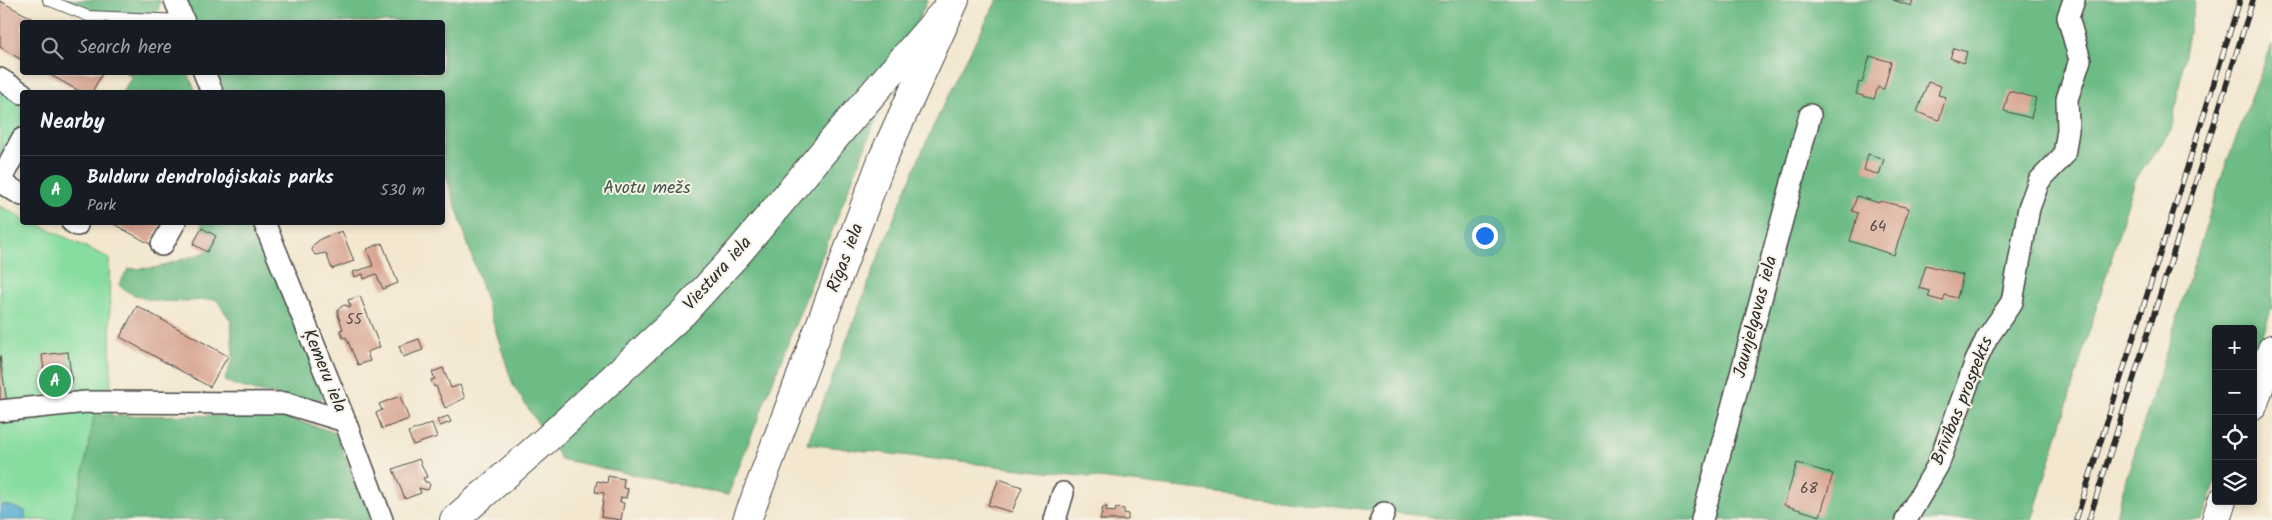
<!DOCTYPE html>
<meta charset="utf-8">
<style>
:root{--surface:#171b24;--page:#20242c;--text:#f1f3f6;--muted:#9ea1a6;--line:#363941;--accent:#8c9099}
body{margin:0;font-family:Kalam,sans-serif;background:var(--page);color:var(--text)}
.controls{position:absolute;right:15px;bottom:15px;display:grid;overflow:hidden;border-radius:5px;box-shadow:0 2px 8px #0003}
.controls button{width:45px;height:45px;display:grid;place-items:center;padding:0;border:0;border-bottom:1px solid var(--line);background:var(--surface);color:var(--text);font:25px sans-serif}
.you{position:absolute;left:1484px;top:235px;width:18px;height:18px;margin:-12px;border:4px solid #fff;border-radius:50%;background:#1a73e8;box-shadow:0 0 0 8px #1a73e833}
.badge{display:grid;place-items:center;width:32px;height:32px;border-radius:50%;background:var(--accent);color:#fff;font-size:16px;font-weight:700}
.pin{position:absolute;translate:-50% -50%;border:2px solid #fff;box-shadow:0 1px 5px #0006}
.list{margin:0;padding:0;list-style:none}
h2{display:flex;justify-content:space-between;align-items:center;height:65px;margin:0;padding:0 20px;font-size:21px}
h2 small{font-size:16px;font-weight:400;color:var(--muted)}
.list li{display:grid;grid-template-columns:32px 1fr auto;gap:15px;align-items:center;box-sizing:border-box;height:70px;padding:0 20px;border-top:1px solid var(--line)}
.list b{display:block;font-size:19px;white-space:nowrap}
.list p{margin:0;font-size:16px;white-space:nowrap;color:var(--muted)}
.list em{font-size:16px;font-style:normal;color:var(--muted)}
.icon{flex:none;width:28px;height:28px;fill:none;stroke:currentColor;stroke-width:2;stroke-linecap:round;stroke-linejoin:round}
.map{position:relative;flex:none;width:2272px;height:520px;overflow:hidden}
.search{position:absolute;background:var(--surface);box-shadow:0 2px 8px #0003;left:20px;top:20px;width:425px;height:55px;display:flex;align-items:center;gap:12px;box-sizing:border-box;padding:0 18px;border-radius:5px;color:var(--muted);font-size:19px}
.panel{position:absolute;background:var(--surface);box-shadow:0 2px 8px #0003;left:20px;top:90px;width:425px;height:135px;border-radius:5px}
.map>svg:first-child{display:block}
</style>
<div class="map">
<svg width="2272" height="520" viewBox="0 0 2272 520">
<rect width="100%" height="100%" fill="#f7f3e8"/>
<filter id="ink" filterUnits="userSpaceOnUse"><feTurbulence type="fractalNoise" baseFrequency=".02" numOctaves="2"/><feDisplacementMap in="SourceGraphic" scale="10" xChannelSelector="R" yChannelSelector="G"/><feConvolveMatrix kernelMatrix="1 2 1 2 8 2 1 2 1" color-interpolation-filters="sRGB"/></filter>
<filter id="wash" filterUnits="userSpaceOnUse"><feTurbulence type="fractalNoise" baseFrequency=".0096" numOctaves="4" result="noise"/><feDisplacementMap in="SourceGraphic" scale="20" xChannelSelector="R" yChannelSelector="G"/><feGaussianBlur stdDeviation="1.12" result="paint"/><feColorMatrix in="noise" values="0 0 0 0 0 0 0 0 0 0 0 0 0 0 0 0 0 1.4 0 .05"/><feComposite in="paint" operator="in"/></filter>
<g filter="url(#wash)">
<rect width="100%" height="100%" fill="#f3e7cf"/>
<!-- green -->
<path fill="#87dda0" stroke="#598466" d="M0,86L22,99V121L0,162Z
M0,206L22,217V222L35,223L109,258L113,520H25V511L7,505H0Z"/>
<!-- forest -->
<path fill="#6dbc86" stroke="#4c7458" d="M48,0H159L160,2L156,18L88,16Z
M175,0H928L914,27L869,137L728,495L561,459L513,385L443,166L442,92H212L204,73L442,72V22H184Z
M997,0H2195L2171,131L2135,180L2032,520H1457L807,444C844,348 879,251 920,156C943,103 970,52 997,0Z
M2272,44V307L2253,365V329H2216V481L2203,520H2115L2126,479L2223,172Z
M125,72L188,73L196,92H122L132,77Z
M201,223H253L325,394L317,403C286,396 254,393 224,381L233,358L231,321L216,299C184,301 144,308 119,285L128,269L154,268L207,252L216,236L202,228Z
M278,415L334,432L374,520H71L82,480L94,416Z"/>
<!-- water -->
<path fill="#53acd0" stroke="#3f6c7e" d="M0,505H7L25,511V520H0Z"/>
<g id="blocks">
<!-- building -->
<path fill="#d9a794" d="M1893,0H1913L1911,6Z
M0,1L39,22H22V60L0,47Z
M1954,48L1967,52L1964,63L1950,58Z
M1870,56L1891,62L1884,89L1878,87L1874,99L1856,94L1859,82L1862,83Z
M45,72H103L92,92H81Z
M1928,82L1941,86L1938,95L1946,97L1939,120L1917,112Z
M2009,91L2036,98L2031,118L2004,111Z
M1868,154L1884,159L1879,175L1864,170Z
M1857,196L1879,203L1880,201L1909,208L1894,255L1850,241L1858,213L1852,211Z
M110,222H162L150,244Z
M202,228L216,236L207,252L193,244Z
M342,231L354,261L332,269L326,253L315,255L312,250V246L322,238Z
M382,243L398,283L383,289L376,274L364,279L363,274L355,277L353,272L373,266L367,249Z
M1926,265L1963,275L1957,298L1945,295L1943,301L1928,297L1930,291L1919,288Z
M360,296L380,347L367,352L370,361L358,365L346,337L343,338L340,330L343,329L338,315V309L344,305L351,307L348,300Z
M137,306L228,356L210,387L120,337Z
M419,339L423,350L403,357L399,346Z
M68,352L72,383L46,387L42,355Z
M0,356L7,403L0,404Z
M443,368L451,388L460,385L465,398L445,408L436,386L434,387L431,380L435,379L432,372Z
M400,396L409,419L382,429L376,413L382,410L379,404Z
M448,416L451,422L440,426L437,420Z
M432,423L437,437L413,445L408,432Z
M419,459L427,477L423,478L425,482H428L430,485L428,490L419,488L421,493L405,499L393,469Z
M1797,463L1833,474L1820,516L1784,505Z
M608,476L624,479L623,488L628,489L626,498L621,497L620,502L624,503L621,520L601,517L604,493L595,492L597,481L607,483Z
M999,479L1022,487L1012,512L988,505Z
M1103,507H1107L1106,511L1115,512L1116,508L1124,509V513L1128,514V520H1100Z"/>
</g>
</g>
<g filter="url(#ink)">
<use href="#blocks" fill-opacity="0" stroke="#494744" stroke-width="1"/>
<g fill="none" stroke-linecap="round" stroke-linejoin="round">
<!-- lane casing -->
<g stroke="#494744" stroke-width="12">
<path id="lane" d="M48,0L88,16L183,20"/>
</g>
<!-- street casing -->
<g stroke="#494744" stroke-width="24">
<path id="street" d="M175,0L184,22
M204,72L212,92
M0,79L22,93
M0,181L22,139
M0,182L22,195
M72,222L77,225
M264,222L345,421L382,520
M162,245L175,222
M0,411L86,402L285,403L345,421
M1055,520L1063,493
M1381,520L1384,513
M1702,520L1810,115
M1906,520L1938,465L1976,361L1987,338L2012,302L2029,208L2039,181L2064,155L2068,130L2067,99L2080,60L2068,17L2074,0"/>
</g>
<!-- secondary casing -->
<g stroke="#494744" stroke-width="30">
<path id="secondary" d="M2253,406L2272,349
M454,520L548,438L683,313L739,252L850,120L948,7
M2216,520L2222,501"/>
</g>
<!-- primary casing -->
<g stroke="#494744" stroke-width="30">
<path id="primary" d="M747,520L882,160L955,0"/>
</g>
<!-- lane -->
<use href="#lane" stroke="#fff" stroke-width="10"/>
<!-- street -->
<use href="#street" stroke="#fff" stroke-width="21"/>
<!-- secondary -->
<use href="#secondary" stroke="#fff" stroke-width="28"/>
<!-- primary -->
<use href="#primary" stroke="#fff" stroke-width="28"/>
<!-- rail casing -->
<g stroke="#2b2b2b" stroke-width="5.5">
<path id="rail" d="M2076,520L2240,0
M2089,520L2253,0"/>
</g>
<!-- rail -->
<use href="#rail" stroke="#f7f3e8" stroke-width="4" stroke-dasharray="11" stroke-linecap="butt"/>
</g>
</g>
<g text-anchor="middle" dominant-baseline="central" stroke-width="4" stroke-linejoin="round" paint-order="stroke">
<!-- number labels -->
<g font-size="15" fill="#564a45">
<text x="1878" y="227">64</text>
<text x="354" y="320">55</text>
<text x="1809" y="489">68</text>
</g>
<!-- park labels -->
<g font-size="18" fill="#425848" stroke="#f7f3e8">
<text x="647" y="188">Avotu mežs</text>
</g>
<!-- street labels -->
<g font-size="18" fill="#2b2b2b" stroke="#f7f3e8">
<text transform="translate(846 258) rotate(-69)">Rīgas iela</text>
<text transform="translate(718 274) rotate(-48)">Viestura iela</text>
<text transform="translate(1756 317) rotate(-75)">Jaunjelgavas iela</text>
<text transform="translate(324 371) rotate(68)">Ķemeru iela</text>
<text transform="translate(1963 401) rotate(-68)">Brīvības prospekts</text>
</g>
</g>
</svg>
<div class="controls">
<button>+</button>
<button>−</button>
<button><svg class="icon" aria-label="locate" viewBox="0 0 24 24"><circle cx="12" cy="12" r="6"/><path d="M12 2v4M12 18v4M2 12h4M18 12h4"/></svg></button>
<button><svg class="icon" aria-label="layers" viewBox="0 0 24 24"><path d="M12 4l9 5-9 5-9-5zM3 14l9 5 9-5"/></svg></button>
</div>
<div class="you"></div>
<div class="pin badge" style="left:55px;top:381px;background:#2e9e5b">A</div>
<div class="search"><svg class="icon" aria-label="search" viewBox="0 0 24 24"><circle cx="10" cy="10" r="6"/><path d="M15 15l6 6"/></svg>Search here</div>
<section class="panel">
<h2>Nearby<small></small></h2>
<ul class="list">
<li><span class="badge" style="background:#2e9e5b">A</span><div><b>Bulduru dendroloģiskais parks</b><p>Park</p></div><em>530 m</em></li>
</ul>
</section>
</div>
